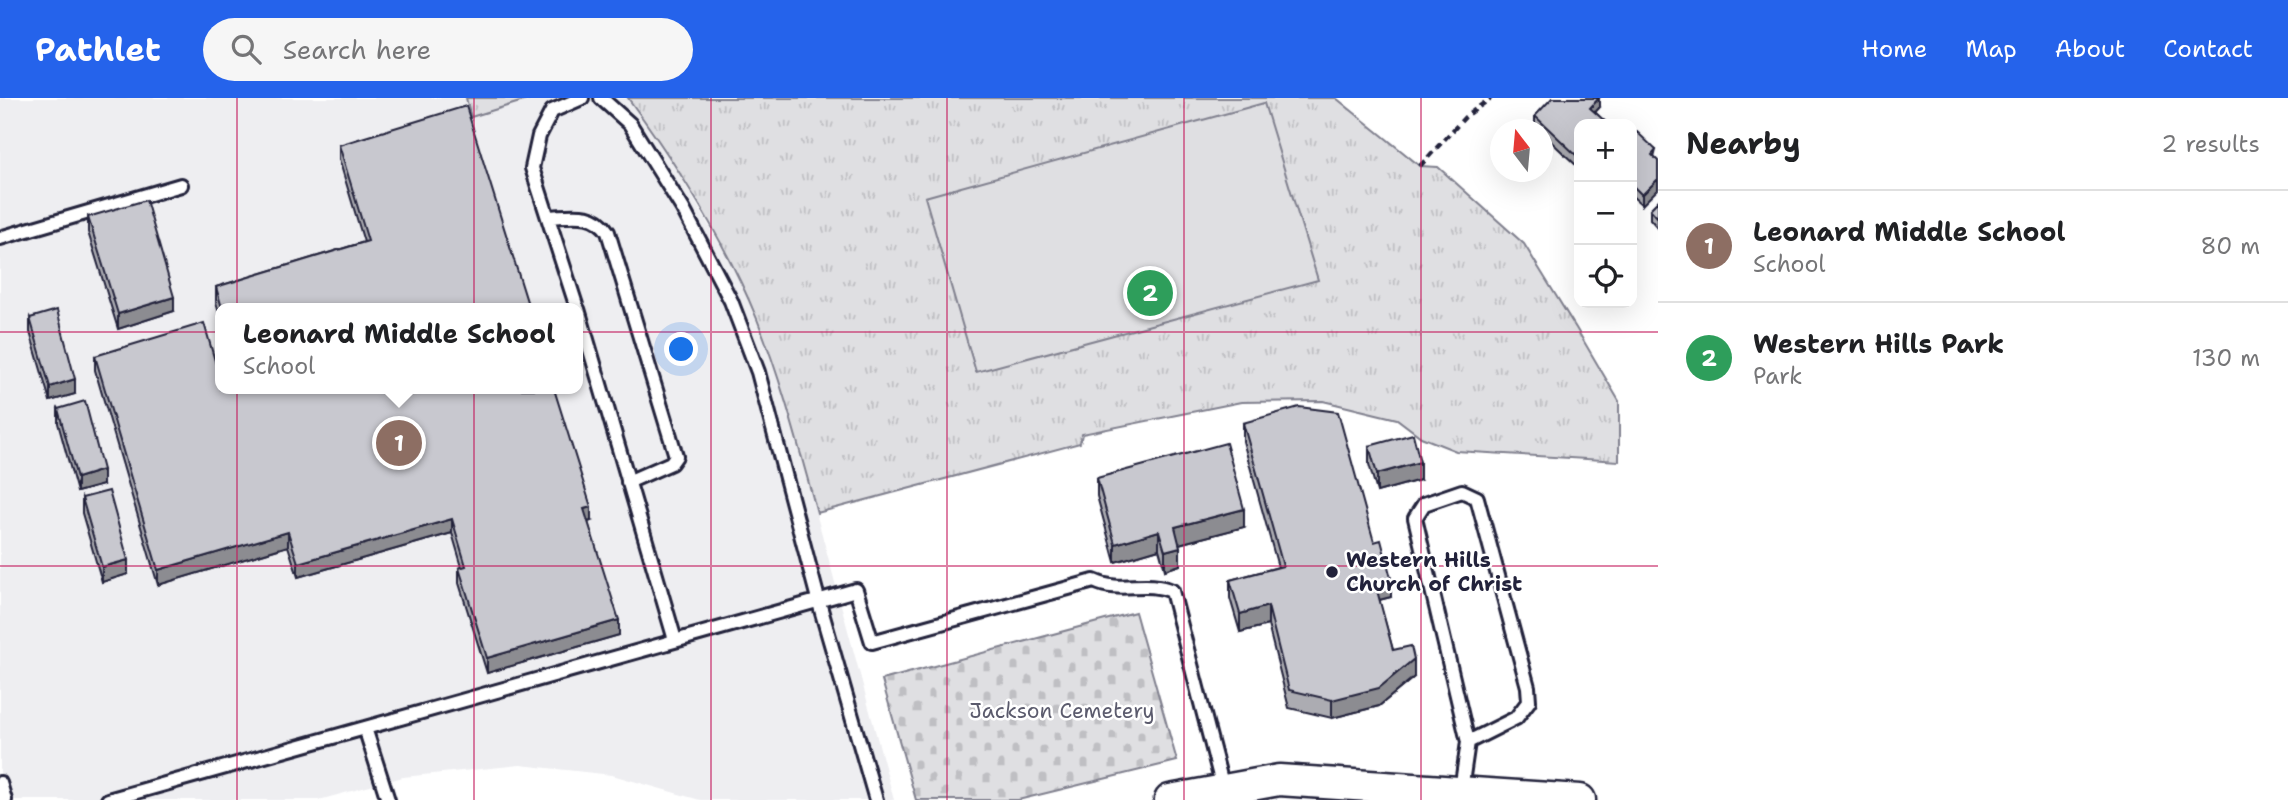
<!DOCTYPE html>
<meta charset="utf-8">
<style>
:root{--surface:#fff;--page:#f6f6f6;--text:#202124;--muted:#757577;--line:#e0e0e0;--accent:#2563eb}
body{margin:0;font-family:"Shantell Sans",sans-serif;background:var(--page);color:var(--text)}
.controls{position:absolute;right:21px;top:21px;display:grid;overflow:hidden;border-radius:14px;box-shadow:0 7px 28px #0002}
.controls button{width:63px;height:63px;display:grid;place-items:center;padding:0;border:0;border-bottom:2px solid var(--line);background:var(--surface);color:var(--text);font:35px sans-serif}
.compass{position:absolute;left:1490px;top:21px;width:63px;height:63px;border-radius:50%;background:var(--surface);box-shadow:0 7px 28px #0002;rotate:344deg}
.you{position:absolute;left:682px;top:252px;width:24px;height:24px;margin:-18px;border:5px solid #fff;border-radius:50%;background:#1a73e8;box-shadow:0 0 0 10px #1a73e833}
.badge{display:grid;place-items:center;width:46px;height:46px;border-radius:50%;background:var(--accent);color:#fff;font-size:23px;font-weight:700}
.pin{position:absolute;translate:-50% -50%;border:4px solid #fff;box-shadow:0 2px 7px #0006}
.popup{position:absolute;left:215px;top:205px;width:368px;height:91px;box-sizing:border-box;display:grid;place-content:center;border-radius:14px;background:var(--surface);filter:drop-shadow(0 2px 5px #0005);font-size:23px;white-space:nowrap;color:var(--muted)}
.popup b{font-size:26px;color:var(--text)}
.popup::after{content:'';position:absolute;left:50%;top:100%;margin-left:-14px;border:14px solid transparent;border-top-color:var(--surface)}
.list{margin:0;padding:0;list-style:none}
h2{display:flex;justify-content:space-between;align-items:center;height:91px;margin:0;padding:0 28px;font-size:30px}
h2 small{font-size:23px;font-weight:400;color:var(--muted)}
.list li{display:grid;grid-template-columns:46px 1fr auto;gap:21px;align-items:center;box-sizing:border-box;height:112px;padding:0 28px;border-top:2px solid var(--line)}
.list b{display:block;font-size:26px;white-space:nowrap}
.list p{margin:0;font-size:23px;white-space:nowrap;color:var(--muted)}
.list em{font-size:23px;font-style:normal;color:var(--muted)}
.icon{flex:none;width:38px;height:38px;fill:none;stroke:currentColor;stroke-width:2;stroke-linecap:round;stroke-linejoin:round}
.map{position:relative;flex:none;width:1658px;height:702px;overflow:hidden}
header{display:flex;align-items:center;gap:42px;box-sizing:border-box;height:98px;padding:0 35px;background:var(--accent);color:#fff}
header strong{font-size:33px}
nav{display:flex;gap:38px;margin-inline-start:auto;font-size:24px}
.search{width:490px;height:63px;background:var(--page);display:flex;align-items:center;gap:18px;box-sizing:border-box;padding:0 24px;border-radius:38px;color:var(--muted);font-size:26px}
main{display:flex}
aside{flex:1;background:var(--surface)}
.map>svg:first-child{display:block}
</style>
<header>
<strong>Pathlet</strong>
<div class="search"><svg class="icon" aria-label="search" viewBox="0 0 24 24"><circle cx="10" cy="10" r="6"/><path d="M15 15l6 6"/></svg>Search here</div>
<nav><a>Home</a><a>Map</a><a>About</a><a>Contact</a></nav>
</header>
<main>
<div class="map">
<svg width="1658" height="702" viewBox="0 0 1658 702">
<defs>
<pattern id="grass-tufts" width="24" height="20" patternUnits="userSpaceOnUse" patternTransform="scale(1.75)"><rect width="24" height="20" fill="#dfdfe2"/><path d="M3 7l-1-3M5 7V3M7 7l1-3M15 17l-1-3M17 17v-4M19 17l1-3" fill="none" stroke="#bfbfc3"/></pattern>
<pattern id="cemetery-stones" width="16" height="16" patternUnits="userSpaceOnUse" patternTransform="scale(1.75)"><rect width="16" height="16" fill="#dfdfe2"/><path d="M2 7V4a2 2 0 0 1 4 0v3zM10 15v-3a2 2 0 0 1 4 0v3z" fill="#bfbfc3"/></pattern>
</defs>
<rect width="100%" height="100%" fill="#fff"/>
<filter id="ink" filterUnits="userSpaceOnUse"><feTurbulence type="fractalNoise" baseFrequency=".0143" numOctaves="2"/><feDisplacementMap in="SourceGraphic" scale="14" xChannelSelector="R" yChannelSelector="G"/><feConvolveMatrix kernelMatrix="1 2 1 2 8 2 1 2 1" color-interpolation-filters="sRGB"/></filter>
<g filter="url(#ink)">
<!-- built -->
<path fill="#eeeef1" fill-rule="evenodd" d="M0,0H466L471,18L533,0H628L664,50L733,169L757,222L786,304L894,702H700L612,677L520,667L403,679L319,702H0ZM220,210H578V291H220Z"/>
<!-- grass -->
<path fill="url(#grass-tufts)" stroke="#80808e" stroke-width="2" d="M466,0H533L471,19Z
M628,0H1336L1420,68L1438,69L1524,146L1576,230L1619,303V363L1456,353L1421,339L1397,321L1323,303L1241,304L1082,336L1080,345L817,415C799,350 782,284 757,221C725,143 678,68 628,0Z"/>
<!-- cemetery -->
<path fill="url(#cemetery-stones)" stroke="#80808e" stroke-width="2" d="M1135,514L1177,663L1018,702H916L882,582Z"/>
<!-- garden -->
<path fill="#dfdfe2" stroke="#80808e" stroke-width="2" d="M1264,5L1318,182L976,274L925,99Z"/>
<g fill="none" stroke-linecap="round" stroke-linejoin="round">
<!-- service casing -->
<g stroke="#22223b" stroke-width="18">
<path id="service" d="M601,0L630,26L683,111L731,203L758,274L818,501L876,702
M548,119C572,118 594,112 608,134L676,358L671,365L628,384
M0,140L181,87
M577,210L532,70L539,38L552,13L582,0
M578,211L675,542
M0,685L5,702
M1461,692L1468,644L1415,420L1424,406L1462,393L1477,400L1528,589L1529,603L1516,620L1468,644
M108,702L365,630
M388,702L365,630L856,492L872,544L1094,483C1121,496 1145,481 1172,493L1223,690"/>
</g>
<!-- tertiary casing -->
<g stroke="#22223b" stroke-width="35">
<path id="tertiary" d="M1170,702L1279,682L1580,702"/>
</g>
<!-- path -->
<path stroke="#22223b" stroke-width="4.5" stroke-dasharray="7 5" stroke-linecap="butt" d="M1420,68L1465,19L1491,0"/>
<!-- service -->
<use href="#service" stroke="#fff" stroke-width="12"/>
<!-- tertiary -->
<use href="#tertiary" stroke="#fff" stroke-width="30"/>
</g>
<!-- wall -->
<path fill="#acacb2" stroke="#22223b" stroke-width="2" d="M1599,10L1595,14L1607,26H1579V66L1577,68L1543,36V32H1538L1535,29V18Z
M1632,39L1656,52L1642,107L1632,98Z
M339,47L529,210H220V219L216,204V189L364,144L339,61Z
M1658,103V130L1650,121V111Z
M88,119L174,213L118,231L88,134Z
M30,220L75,296L50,303L30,234Z
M95,258L591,423L588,424L619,537L487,575L459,485V470L462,469L452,435L298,479L288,448L158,487L95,272Z
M58,311L103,387L77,394L58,325Z
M1243,325L1374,444L1391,499L1379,502L1393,552L1414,579L1379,608L1332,620L1289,610L1268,527L1240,534L1230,500V482L1278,469L1243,343Z
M1369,348L1420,382L1377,394L1369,366Z
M1097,380L1244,429L1179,446L1180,467L1165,472L1159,451L1115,464L1097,398Z
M82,400L128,476L102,484L82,415Z"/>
<!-- shaded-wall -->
<path fill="#8c8c91" stroke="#22223b" stroke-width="2" d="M1599,0V10L1590,20V10Z
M1579,55V66L1577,68V58Z
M1658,81V91L1642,107V97Z
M174,199V213L118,231V216Z
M75,281V296L50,303V289Z
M1420,364V382L1377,394V376Z
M103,372V387L77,394V380Z
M591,409V423L584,425V411Z
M1244,411V429L1175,447V429Z
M452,421V435L298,479V465Z
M1159,433V451L1115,464V446Z
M288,434V448L158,487V472Z
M1180,449V467L1165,472V453Z
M128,462V476L102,484V469Z
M1391,480V499L1375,503V485Z
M1268,508V527L1240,534V516Z
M619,522V537L487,575V560Z
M1414,561V579L1379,608L1332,620V602Z"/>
<!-- building -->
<path fill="#c8c8cf" stroke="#22223b" stroke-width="2" d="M1552,0H1599L1590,10L1607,25L1606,26H1579V55L1577,58L1535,18Z
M466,8L529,210H222L216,189L368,143L339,47Z
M1637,34L1656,52L1652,57L1658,63V81L1642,97L1632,87V39Z
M146,102L174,199L118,216L88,119Z
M1658,103V120L1650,111Z
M57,212L75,281L50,289L30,220Z
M204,225L220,280V291H554L591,409L584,411L619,522L487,560L459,470L466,468L452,421L298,465L288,434L158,472L95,258Z
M85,303L103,372L77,380L58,311Z
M1299,309L1338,314L1374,444L1381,442L1391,480L1375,485L1393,552L1411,548L1414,561L1379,590L1332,602L1289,592L1268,508L1240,516L1230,482L1283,468L1243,325Z
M1413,336L1420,364L1377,376L1369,348Z
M1226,345L1244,411L1175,429L1180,449L1165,453L1159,433L1115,446L1097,380Z
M109,393L128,462L102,469L82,400Z"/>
</g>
<!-- grid -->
<path fill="none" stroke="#c2185b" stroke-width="2" stroke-opacity="0.55" d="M237,0V702M474,0V702M711,0V702M947,0V702M1184,0V702M1421,0V702M0,234H1658M0,468H1658"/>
<!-- markers -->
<circle fill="#22223b" stroke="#fff" stroke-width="2.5" cx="1332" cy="474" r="7"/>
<g text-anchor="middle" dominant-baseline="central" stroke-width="5" stroke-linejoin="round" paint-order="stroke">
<!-- poi labels -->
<g font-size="21" font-weight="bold" fill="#22223b" stroke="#fff" text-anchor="start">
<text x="1346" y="462">Western Hills<tspan x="1346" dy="24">Church of Christ</tspan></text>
</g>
<!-- park labels -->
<g font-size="21" fill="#5b5b6d" stroke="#fff">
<text x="1062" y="613">Jackson Cemetery</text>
</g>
</g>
</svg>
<div class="controls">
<button>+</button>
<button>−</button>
<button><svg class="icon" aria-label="locate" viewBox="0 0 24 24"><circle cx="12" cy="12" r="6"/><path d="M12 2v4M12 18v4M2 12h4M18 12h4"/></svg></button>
</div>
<svg class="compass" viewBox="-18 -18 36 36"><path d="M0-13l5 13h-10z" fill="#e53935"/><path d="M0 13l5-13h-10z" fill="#757577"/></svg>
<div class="you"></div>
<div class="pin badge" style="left:399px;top:345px;background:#8d6e63">1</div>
<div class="popup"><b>Leonard Middle School</b>School</div>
<div class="pin badge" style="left:1150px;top:195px;background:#2e9e5b">2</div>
</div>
<aside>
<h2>Nearby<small>2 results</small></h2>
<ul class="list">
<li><span class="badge" style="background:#8d6e63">1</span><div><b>Leonard Middle School</b><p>School</p></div><em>80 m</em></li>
<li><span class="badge" style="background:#2e9e5b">2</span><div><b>Western Hills Park</b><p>Park</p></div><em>130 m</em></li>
</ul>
</aside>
</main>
